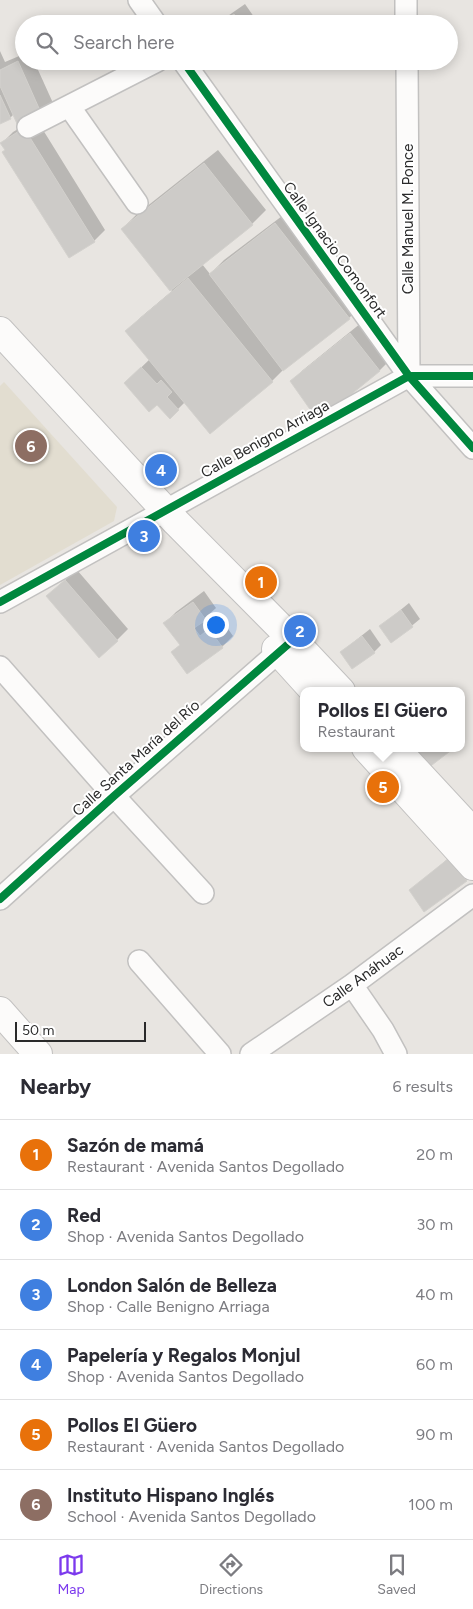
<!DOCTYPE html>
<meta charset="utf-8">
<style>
:root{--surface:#fff;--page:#f2f2f3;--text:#2b2b33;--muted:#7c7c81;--line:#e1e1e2;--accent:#7c3aed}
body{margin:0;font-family:Figtree,sans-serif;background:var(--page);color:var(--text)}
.scale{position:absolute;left:15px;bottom:12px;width:131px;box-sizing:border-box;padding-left:5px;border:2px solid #2a2a2a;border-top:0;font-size:14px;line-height:18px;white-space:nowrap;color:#2a2a2a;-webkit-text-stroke:4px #fff;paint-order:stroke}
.you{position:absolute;left:215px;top:624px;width:18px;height:18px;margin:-12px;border:4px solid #fff;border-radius:50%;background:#1a73e8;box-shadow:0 0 0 8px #1a73e833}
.badge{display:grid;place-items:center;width:32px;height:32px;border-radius:50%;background:var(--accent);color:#fff;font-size:16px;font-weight:700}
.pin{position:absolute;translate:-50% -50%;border:2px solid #fff;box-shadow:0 1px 5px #0006}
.popup{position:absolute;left:300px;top:687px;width:165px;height:65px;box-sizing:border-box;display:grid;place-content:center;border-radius:10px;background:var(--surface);filter:drop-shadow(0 1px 4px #0005);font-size:16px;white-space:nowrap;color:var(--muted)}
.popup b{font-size:19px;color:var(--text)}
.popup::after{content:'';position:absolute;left:50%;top:100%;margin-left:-10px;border:10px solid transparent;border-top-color:var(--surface)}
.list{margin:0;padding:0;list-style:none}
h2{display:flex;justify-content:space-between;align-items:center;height:65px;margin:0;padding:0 20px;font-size:21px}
h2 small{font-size:16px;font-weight:400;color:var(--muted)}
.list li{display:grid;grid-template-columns:32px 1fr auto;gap:15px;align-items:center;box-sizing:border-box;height:70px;padding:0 20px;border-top:1px solid var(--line)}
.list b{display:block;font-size:19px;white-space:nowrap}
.list p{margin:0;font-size:16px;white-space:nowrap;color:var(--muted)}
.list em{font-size:16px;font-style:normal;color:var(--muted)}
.icon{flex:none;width:28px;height:28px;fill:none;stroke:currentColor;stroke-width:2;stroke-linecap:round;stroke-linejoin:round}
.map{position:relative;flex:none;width:473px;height:1054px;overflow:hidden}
.search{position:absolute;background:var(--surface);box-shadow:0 2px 12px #0003;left:15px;right:15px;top:15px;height:55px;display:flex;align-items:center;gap:12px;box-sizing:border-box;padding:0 18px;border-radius:28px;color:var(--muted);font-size:19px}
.sheet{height:485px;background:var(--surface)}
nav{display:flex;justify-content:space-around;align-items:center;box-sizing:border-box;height:70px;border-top:1px solid var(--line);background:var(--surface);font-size:14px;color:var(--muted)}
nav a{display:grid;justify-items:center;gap:2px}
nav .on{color:var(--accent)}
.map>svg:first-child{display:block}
</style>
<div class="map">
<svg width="473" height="1054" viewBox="0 0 473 1054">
<rect width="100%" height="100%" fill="#e8e5e1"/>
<!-- education -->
<path fill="#e2ddd0" d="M4,382L117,507L114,521L0,585V386Z"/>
<!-- shadow -->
<path fill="#0003" d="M245,4L259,24H218L222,20Z
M0,51L5,62L24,54V61H34L53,103L35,117L105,230L94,241L6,149L2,143L13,132L31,121L14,114L10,118L0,123Z
M218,150L266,210L252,224L202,264L210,274L224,260L290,210L363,304L349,318L286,367L272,381L210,433L185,402L178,409L157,403L125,383L150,359L127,331L141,317L172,291L122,229L136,215Z
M361,323L391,359L380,370L347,396L292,381L303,370Z
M77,570L128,629L117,640L59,585Z
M204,591L216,608L205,618L211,626L221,619L233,636L222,647L172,652L181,644L165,623L176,612Z
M409,603L420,619L392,642L381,626Z
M370,629L381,645L374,652H341Z
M460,848L473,873L466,880L424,910L411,891Z"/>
<!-- building -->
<path fill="#cdcbc8" stroke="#d3d1cd" d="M234,14L240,24H228L225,20Z
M18,61L42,115L18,126L0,86V70Z
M0,95L11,119L0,124Z
M24,128L95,242L69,258L2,152L5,150L0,143Z
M204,163L253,225L170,291L121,229Z
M275,223L350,319L283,371L209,274Z
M188,278L273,382L210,434L125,331Z
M350,333L380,371L348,397L314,415L290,381Z
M141,367L157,384L161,380L172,392L167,397L179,410L170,419L157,405L149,412L124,383Z
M65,580L118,641L99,658L46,596Z
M193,602L206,620L194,628L200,636L209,629L223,648L187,674L171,652L180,645L163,623Z
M401,610L413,627L391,643L379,626Z
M362,636L375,653L352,669L340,652Z
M414,748H452L453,749L428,768Z
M448,859L467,881L424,912L409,890Z"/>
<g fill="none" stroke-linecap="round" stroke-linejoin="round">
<!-- street casing -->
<g stroke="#c2c1c0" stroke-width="24">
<path id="street" d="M139,0L156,24
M406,0V24
M183,61L409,376L473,448
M407,61L409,376
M69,106L137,203
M28,127L157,61
M0,602L409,376H473
M0,667L114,796L203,893
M0,899L114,796L290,642
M139,961L220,1054
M352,985L383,1030L396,1054
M251,1054L352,985L473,895"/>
</g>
<!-- secondary casing -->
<g stroke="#c2c1c0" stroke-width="30">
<path id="secondary" d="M0,331L176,522L293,640L341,691
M276,649L314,691
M366,748L473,866
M395,748L473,832
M0,1011L38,1054"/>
</g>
<!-- street -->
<use href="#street" stroke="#fcfbfa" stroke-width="21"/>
<!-- secondary -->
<use href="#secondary" stroke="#fcfbfa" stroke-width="28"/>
<!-- cycleway casing -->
<g stroke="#fff" stroke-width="11">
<path id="cycleway" d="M183,61L409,376L473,448
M0,602L409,376H473
M0,899L114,796L293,640"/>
</g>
<!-- cycleway -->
<use href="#cycleway" stroke="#00873e" stroke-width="8"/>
</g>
<g text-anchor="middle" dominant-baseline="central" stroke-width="4" stroke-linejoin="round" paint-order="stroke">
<!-- street labels -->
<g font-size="15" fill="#2a2a2a" stroke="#fff">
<text transform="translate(408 219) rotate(-90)">Calle Manuel M. Ponce</text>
<text transform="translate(335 250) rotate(54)">Calle Ignacio Comonfort</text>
<text transform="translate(265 439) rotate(-29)">Calle Benigno Arriaga</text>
<text transform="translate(136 758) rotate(-42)">Calle Santa María del Río</text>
<text transform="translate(363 976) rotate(-36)">Calle Anáhuac</text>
</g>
</g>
</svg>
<div class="scale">50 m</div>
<div class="you"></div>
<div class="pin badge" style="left:261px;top:582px;background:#e8710a">1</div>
<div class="pin badge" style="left:300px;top:631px;background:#3f7fe0">2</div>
<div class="pin badge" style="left:144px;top:536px;background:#3f7fe0">3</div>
<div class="pin badge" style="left:161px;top:470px;background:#3f7fe0">4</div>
<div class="pin badge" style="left:383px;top:787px;background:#e8710a">5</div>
<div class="popup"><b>Pollos El Güero</b>Restaurant</div>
<div class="pin badge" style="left:31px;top:446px;background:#8d6e63">6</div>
<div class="search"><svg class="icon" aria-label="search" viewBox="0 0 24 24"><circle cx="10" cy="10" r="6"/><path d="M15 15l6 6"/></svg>Search here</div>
</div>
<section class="sheet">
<h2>Nearby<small>6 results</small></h2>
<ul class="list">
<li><span class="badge" style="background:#e8710a">1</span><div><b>Sazón de mamá</b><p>Restaurant · Avenida Santos Degollado</p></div><em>20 m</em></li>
<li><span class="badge" style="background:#3f7fe0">2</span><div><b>Red</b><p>Shop · Avenida Santos Degollado</p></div><em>30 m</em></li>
<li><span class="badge" style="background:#3f7fe0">3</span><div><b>London Salón de Belleza</b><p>Shop · Calle Benigno Arriaga</p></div><em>40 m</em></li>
<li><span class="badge" style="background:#3f7fe0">4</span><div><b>Papelería y Regalos Monjul</b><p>Shop · Avenida Santos Degollado</p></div><em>60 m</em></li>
<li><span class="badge" style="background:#e8710a">5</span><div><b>Pollos El Güero</b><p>Restaurant · Avenida Santos Degollado</p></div><em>90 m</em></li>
<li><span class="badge" style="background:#8d6e63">6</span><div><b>Instituto Hispano Inglés</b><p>School · Avenida Santos Degollado</p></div><em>100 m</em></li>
</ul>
</section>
<nav>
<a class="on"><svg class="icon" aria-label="map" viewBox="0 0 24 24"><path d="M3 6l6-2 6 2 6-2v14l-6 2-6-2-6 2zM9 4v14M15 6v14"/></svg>Map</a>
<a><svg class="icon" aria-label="directions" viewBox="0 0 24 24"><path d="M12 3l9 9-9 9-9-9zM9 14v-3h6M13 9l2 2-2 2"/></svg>Directions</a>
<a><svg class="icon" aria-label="saved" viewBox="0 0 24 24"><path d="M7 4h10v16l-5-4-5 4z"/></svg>Saved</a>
</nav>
